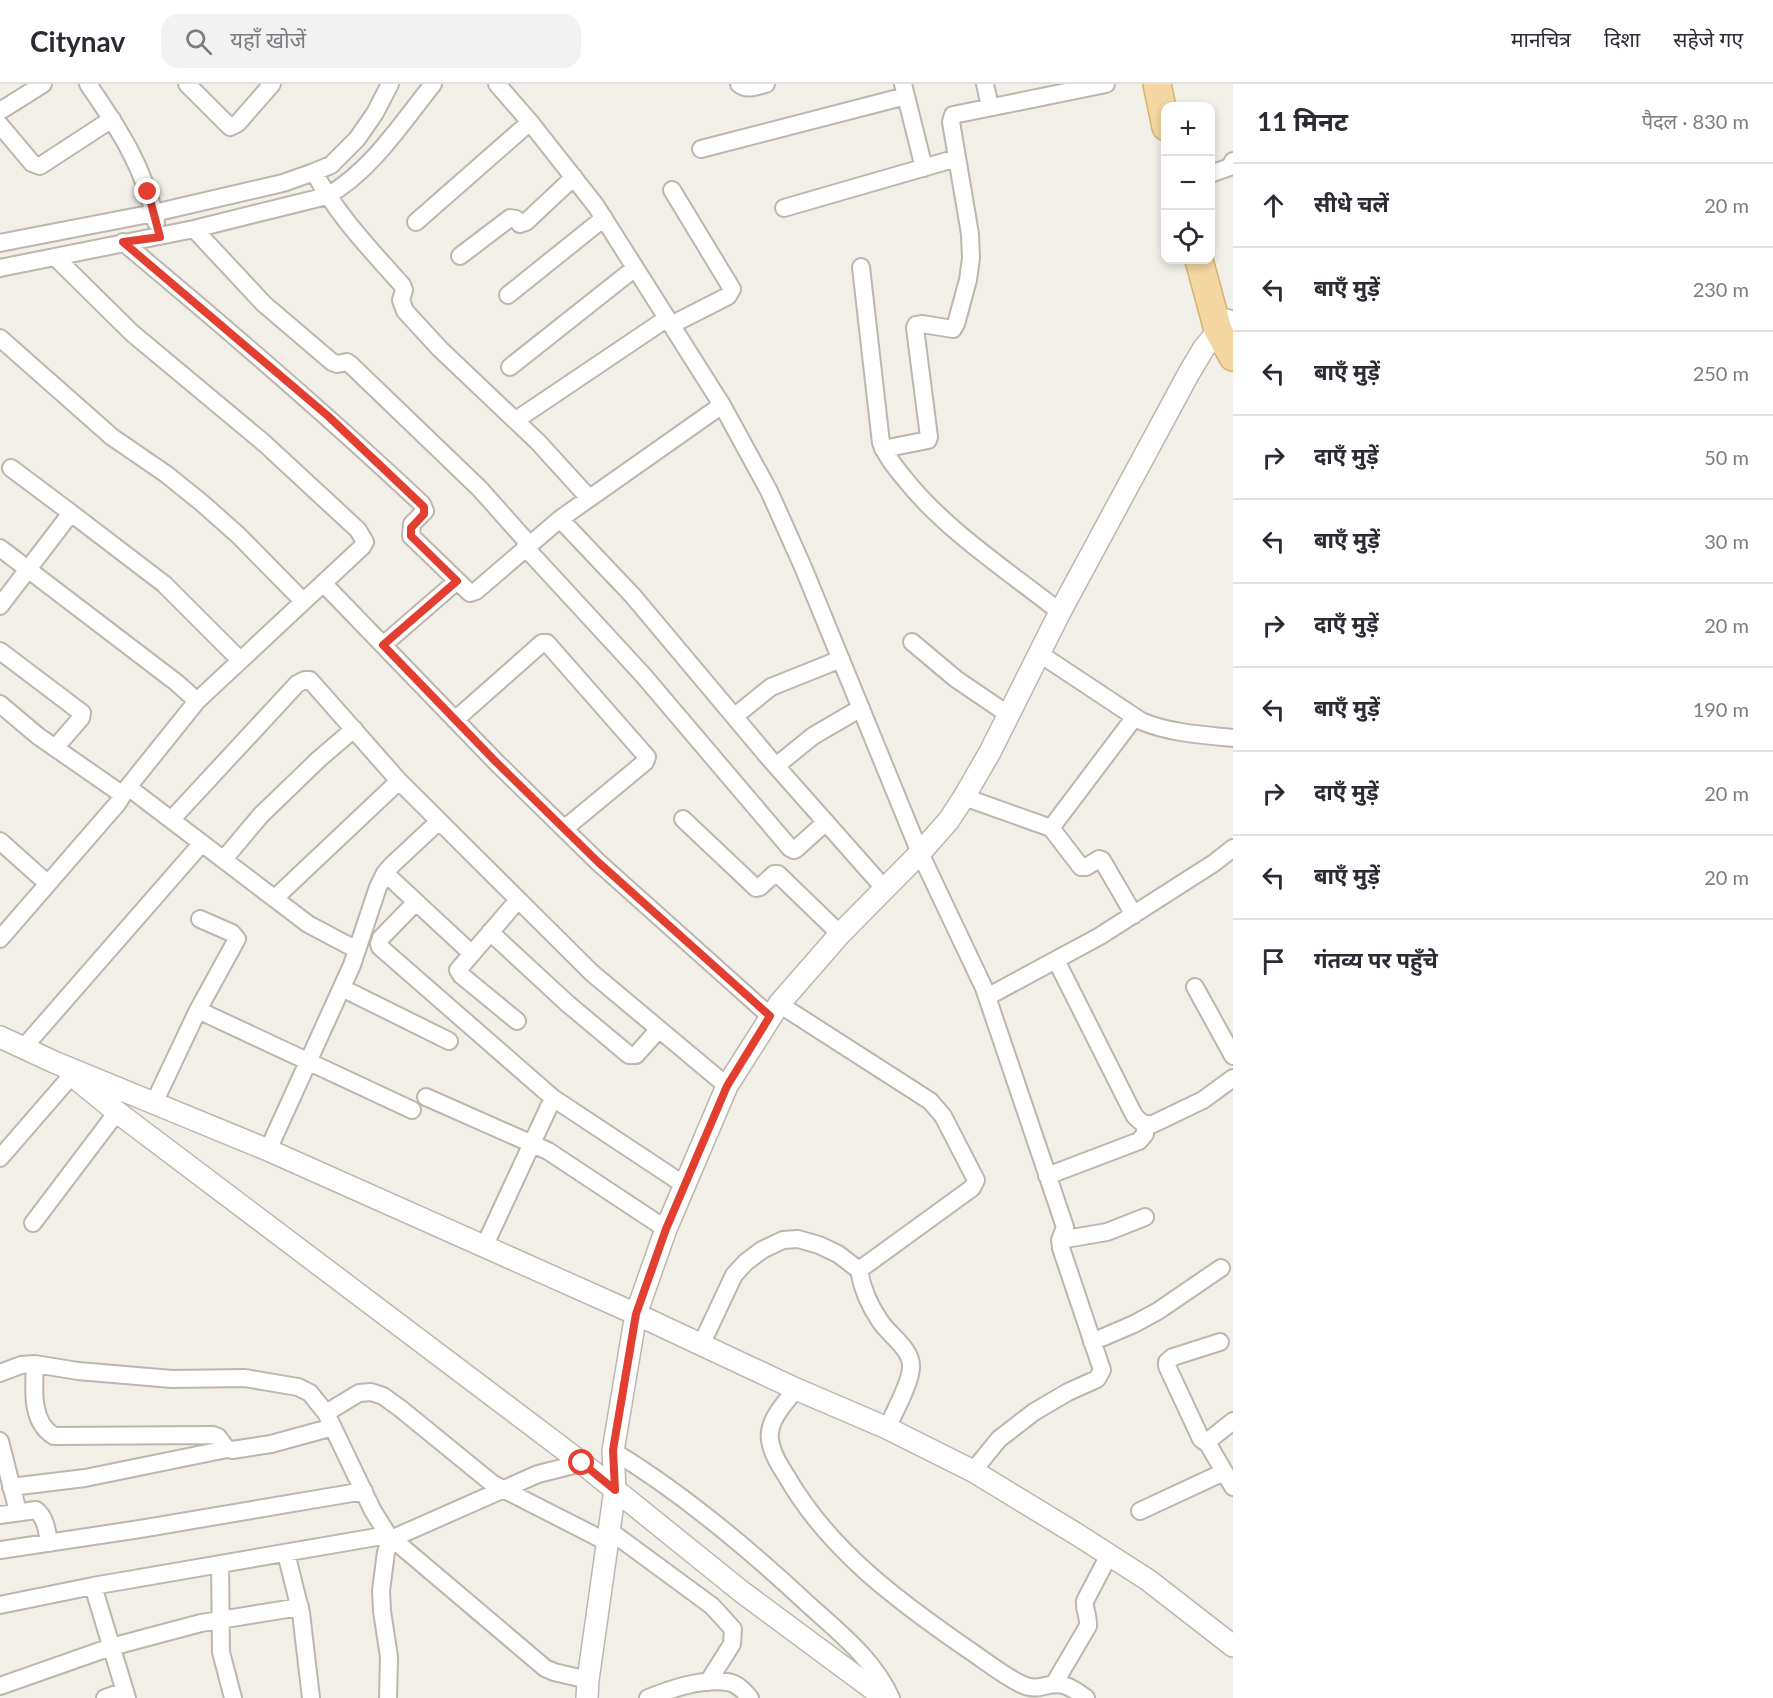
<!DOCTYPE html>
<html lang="hi">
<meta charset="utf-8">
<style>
:root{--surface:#fff;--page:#f2f2f3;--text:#2b2b33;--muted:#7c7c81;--line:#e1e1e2}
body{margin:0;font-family:Lato,"Noto Sans Devanagari",sans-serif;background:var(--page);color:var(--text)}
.controls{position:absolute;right:18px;top:18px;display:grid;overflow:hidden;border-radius:12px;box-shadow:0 3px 9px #0003}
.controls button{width:54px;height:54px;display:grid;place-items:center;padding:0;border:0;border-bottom:2px solid var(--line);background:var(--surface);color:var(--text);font:30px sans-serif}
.stop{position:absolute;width:18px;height:18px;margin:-14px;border:4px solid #e23f30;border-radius:50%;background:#fff}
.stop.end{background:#e23f30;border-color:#fff;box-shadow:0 2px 6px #0008}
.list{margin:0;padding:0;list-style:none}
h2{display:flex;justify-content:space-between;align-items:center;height:78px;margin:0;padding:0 24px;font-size:26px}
h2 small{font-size:20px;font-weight:400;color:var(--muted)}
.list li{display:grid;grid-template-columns:39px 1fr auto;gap:18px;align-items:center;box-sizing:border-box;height:84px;padding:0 24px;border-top:2px solid var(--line)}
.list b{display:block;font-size:22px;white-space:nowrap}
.list em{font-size:20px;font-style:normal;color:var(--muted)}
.icon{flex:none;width:33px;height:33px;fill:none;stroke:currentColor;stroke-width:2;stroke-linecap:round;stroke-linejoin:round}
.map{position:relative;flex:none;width:1233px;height:1614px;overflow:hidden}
header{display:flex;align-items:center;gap:36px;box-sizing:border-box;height:84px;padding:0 30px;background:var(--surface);border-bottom:2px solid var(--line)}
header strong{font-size:28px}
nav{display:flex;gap:33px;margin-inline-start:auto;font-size:21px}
.search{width:420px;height:54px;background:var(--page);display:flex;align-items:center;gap:15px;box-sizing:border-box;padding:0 21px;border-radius:18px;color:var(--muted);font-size:22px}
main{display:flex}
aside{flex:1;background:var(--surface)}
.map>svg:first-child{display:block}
</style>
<header>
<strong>Citynav</strong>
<div class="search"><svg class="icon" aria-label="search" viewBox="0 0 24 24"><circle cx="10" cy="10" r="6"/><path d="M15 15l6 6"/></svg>यहाँ खोजें</div>
<nav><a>मानचित्र</a><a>दिशा</a><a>सहेजे गए</a></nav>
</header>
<main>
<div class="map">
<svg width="1233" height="1614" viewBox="0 0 1233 1614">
<rect width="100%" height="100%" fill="#f2efe9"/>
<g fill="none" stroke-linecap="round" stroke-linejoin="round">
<!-- minor casing -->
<g stroke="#bdb6ac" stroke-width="20">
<path id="minor" d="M88,0C119,45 144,83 156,138
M187,0L230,43L238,39L272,0
M497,0L530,38L596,122L722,321L769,407L803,483L920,769L984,904L1065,1143L1060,1156L1061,1164L1102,1286L1097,1295L1068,1308L1034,1328L999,1355L973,1387
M739,0C747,7 756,2 766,0
M903,0L924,84
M985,0L990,23
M0,27L43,0
M0,41L32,79L40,82L112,35
M701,65L906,12
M314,88C337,131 370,165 402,201L404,206L401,216L405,227L440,265L538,358L589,414
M1210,90L1230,83L1233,77
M784,124L957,74
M416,138L530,38
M194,145L264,220L332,278L337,280L347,278L350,280L480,405L529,460
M123,158C225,243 325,329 422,420L425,427L412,440L411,452L470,509L476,507L560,435L722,321
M0,159L154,129L283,99L314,88L331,81L357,55L375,29L390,0
M460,172L510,134L516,135L520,140L526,138L574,93
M861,183L881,359C886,372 895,383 904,394C945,446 1008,487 1060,528
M0,184L194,145L327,112C371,87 402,39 433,0
M508,211L604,134
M671,241L728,212L732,205L672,106
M0,254L112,353L166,390L202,419L238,451L303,517
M510,283L635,184
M516,336L666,235
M883,365L928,356L929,353L915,244L916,241L922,240L953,245L956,240L968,196L971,174L970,150L951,38L953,31L1106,0
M11,384L71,429
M560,435L633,512L769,674L884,804
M525,463L643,591L790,764L794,766L796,765L826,738
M0,464L177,599L197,617
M323,499L496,678L598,778L770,932
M0,522L71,429L164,500L240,576
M912,558L956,595L1009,631
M383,561L457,497
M0,567L82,629L81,634L55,664
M1040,570L1141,637C1169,649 1203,651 1233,654
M0,620L38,652L123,711
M735,632L771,603L841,575
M455,636L542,559H547L647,673L645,678L564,745
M776,682L813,652L861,624
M128,703L308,840L357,866
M964,713L1051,744L1081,783H1086L1099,775L1102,776L1134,831
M683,735L756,804L760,803L774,790H778L840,850
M171,736L297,600L305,596H310L399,697L592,889L727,1002
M1051,744L1134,634
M0,757L47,799
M224,775L261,731L319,675L354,645
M385,789L471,869
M275,814L399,697
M416,818L381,854L379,860L380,863L553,1014
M490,848L568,920L629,971H636L659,945
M0,855L117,720L128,703L197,617L362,463L365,458L358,446L264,359L132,249L55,173
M1056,876L1134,1031C1140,1038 1144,1041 1153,1040L1203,1016L1233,994
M1195,903L1233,972
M342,904L449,957
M987,913L1100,852L1214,779L1233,764
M198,926L237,855L232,849L200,835
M517,937L461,891L458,886L518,816
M24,963L202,759
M426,1013L548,1067L666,1145
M154,1019L198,926L412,1026
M268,1066L352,881L378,803L385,789L392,781L438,738
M0,1074L72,991
M1047,1092L1139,1057L1145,1050V1041
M33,1139L117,1028
M1060,1156L1107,1148L1145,1133
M484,1163L553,1014L686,1102
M859,1186C862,1205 869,1221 880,1237C889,1251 912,1265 911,1283C911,1298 894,1329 887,1344
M1092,1258L1134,1240L1158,1227L1221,1184
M701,1261L734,1191L746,1178L762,1166L783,1156L798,1155L819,1161L838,1170L859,1186L972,1104L976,1096L943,1032L930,1017L779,920
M35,1280C34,1304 30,1338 54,1352L213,1351L218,1353L227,1365L232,1366L271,1360L333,1343
M0,1289L21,1281L35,1280L78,1287L172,1295L245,1294L298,1303L310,1309L326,1329L373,1427L388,1451L545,1584L554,1588L588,1596
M796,1305C785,1319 767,1337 770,1356C772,1370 780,1382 787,1393C829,1466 898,1517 966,1564C984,1576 1001,1590 1019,1599C1040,1610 1045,1597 1063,1601C1072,1603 1079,1609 1086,1614
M326,1329L359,1309L371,1308L383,1312L401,1325L493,1400L609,1459
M1233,1337L1208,1357V1360L1233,1403
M0,1357L18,1428
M1208,1360L1201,1355L1167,1282V1278L1173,1273L1220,1258
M613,1367C684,1410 749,1465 810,1522C840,1549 874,1576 891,1614
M11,1403L85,1394L227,1365
M1140,1427L1224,1388
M0,1431L36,1426C46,1434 47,1447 49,1459
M610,1447L712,1522L733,1545L732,1560L708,1598
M0,1466L140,1445L364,1407
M286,1469L301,1529L311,1614
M220,1480L221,1568L233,1614
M93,1502L127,1614
M0,1521L93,1502L388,1451
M1054,1600L1088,1542C1089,1533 1084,1526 1085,1517L1109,1471
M0,1602L111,1563L201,1539L300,1523
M105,1614L125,1607
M388,1614L389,1573L382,1527L381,1507L386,1468L391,1455L538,1390L582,1379
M648,1614C671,1605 702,1594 727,1598C737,1599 744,1607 750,1614"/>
</g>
<!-- tertiary casing -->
<g stroke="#bdb6ac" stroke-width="24">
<path id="tertiary" d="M0,953L54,978L268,1066L636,1230L796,1305L887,1344L973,1387L1078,1451L1148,1496L1233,1562
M73,992L117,1028L582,1379L742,1508L885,1614
M587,1614L588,1596L615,1405L613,1367L636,1230L666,1145L727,1002L779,920L840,850L920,769L949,736L964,713L990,668L1060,528L1189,289L1204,264L1227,236"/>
</g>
<!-- primary casing -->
<g stroke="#d6b273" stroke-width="30">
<path id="primary" d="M1157,0L1166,43
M1199,176L1218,246L1233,273"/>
</g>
<!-- minor -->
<use href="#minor" stroke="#fff" stroke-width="16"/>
<!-- tertiary -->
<use href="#tertiary" stroke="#fff" stroke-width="21"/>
<!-- primary -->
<use href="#primary" stroke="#f3d6a1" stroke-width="27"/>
</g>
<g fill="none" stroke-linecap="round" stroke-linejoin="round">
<!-- route -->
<path stroke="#e23f30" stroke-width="8" d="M148,108L160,153L123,158L328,332L424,423V430L411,444V452L457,497L383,561L496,678L598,778L770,932L727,1002L666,1145L636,1230L613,1366L615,1406L582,1379"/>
</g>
</svg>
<div class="controls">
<button>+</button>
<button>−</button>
<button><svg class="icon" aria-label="locate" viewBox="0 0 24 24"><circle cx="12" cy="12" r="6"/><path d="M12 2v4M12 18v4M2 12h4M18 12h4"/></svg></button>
</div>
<div class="stop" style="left:582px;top:1379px"></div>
<div class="stop end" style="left:148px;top:108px"></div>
</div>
<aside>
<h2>11 मिनट<small>पैदल · 830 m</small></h2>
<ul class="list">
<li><svg class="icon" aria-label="ahead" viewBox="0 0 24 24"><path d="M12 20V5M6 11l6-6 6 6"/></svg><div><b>सीधे चलें</b></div><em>20 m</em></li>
<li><svg class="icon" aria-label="left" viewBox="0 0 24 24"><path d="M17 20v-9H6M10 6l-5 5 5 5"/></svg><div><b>बाएँ मुड़ें</b></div><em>230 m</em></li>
<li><svg class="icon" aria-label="left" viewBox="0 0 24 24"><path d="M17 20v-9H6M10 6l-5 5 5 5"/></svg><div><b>बाएँ मुड़ें</b></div><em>250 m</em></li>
<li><svg class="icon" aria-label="right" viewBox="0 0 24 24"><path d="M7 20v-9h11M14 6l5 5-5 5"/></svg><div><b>दाएँ मुड़ें</b></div><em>50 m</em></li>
<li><svg class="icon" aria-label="left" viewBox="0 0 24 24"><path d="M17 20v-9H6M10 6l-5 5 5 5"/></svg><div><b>बाएँ मुड़ें</b></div><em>30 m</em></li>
<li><svg class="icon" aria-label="right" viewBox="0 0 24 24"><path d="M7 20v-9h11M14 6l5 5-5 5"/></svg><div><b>दाएँ मुड़ें</b></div><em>20 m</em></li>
<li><svg class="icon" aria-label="left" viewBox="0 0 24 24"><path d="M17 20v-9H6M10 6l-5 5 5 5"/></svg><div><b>बाएँ मुड़ें</b></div><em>190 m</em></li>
<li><svg class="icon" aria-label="right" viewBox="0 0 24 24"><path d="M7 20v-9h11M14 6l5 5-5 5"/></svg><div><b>दाएँ मुड़ें</b></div><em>20 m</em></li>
<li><svg class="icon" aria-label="left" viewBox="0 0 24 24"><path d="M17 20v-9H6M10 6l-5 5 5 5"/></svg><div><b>बाएँ मुड़ें</b></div><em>20 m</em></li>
<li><svg class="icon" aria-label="arrive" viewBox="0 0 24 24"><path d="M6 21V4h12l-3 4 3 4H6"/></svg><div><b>गंतव्य पर पहुँचे</b></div></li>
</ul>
</aside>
</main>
